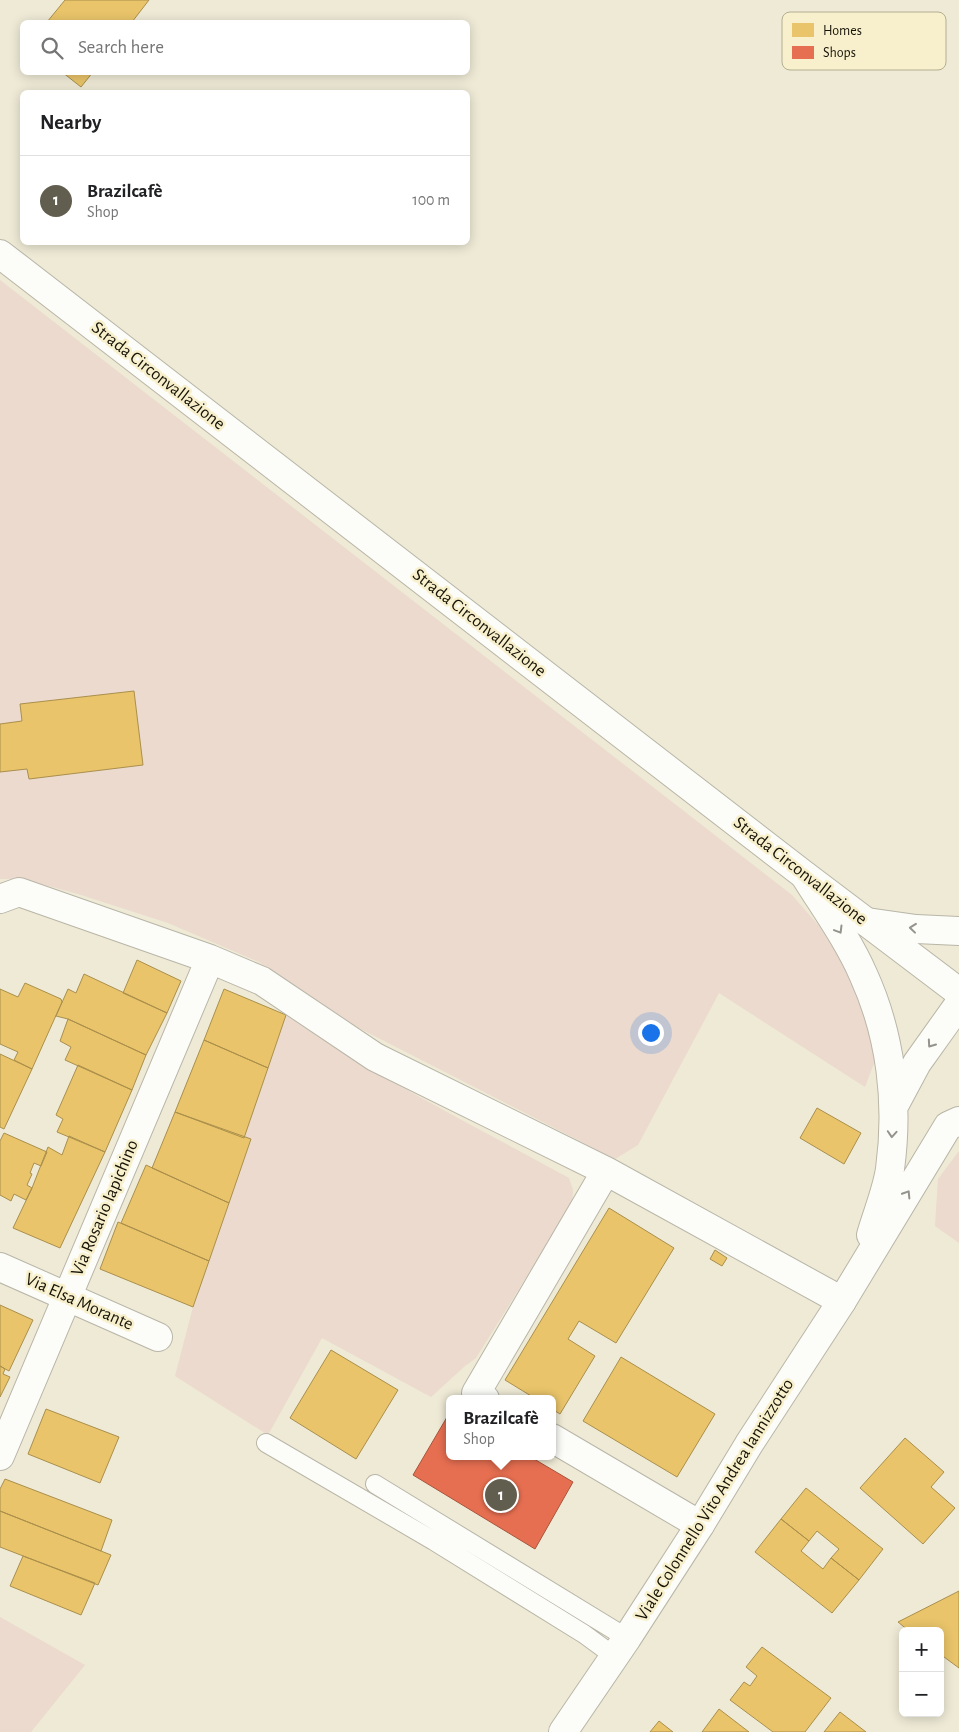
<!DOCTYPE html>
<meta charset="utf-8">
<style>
:root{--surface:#fff;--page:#f2f2f2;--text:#202124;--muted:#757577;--line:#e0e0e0;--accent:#625e4f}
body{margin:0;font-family:"Alegreya Sans",sans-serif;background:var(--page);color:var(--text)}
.controls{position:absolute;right:15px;bottom:15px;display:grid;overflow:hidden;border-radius:8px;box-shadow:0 2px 12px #0003}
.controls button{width:45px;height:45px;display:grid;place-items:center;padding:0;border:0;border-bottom:1px solid var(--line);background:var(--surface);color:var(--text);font:25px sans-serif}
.you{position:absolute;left:650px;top:1032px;width:18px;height:18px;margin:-12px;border:4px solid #fff;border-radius:50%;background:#1a73e8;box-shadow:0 0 0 8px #1a73e833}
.badge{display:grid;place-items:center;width:32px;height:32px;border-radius:50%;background:var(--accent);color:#fff;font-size:16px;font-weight:700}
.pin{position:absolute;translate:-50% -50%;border:2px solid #fff;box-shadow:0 1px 5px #0006}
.popup{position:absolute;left:446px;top:1395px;width:110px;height:65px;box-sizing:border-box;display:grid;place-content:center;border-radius:8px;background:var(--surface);filter:drop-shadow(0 1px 4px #0005);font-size:16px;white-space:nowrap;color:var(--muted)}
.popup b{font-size:19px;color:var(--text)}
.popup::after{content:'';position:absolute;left:50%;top:100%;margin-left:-10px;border:10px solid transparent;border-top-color:var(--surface)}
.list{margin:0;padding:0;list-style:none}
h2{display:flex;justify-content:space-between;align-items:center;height:65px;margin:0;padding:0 20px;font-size:21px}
h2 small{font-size:16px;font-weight:400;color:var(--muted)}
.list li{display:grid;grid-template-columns:32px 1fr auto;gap:15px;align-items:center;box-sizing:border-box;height:90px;padding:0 20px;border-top:1px solid var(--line)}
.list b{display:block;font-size:19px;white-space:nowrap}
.list p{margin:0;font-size:16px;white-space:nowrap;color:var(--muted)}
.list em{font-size:16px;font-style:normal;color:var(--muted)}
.icon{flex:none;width:28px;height:28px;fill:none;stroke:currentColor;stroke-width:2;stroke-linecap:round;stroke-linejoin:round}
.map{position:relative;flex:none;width:959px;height:1732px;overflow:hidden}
.search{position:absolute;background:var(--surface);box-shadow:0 2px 12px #0003;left:20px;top:20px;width:450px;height:55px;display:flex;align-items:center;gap:12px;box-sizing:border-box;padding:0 18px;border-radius:8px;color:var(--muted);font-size:19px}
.panel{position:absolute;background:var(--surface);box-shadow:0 2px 12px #0003;left:20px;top:90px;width:450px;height:155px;border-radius:8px}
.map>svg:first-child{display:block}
</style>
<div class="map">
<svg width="959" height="1732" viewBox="0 0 959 1732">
<rect width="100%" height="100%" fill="#eeead6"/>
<!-- green -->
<path fill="#ebdacd" d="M0,280L792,895L819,926L847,970L867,1014L876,1058L865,1087L719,993L638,1145L615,1159L353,1025L259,962L168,923L78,894L23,879H0Z
M286,1015C376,1077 474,1126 569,1178L573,1190L572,1204L476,1358L465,1366L431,1397L322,1338L268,1435L175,1376L193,1307L251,1140L244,1138Z
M959,1151V1243L935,1226L938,1179Z
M0,1617L85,1665L31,1732H0Z"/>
<!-- homes -->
<path fill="#e9c46a" stroke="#aa8f4c" d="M65,0H149L132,22H47Z
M62,72H93L81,87Z
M134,691L143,765L29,779L27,769L0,772V724L22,721L20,704Z
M137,960L181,981L167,1013L123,993Z
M84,974L167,1013L146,1055L68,1019L56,1016L68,989L76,993Z
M25,983L61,999L62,1002L32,1069L14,1060L18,1052L0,1044V989L18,997Z
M224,989L286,1015L268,1068L204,1040Z
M68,1019L146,1055L132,1090L65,1060L71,1047L60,1041Z
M204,1040L268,1068L244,1138L175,1112Z
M0,1054L32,1069L4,1129L0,1127Z
M78,1065L132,1090L105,1152L57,1132L63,1119L56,1115Z
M817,1108L861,1133L844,1164L800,1138Z
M175,1112L251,1139L229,1203L152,1168Z
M4,1133L47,1152L41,1166L34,1163L30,1173L32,1174L27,1185L32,1188L26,1200L14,1194L11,1201L0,1195V1141Z
M69,1136L105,1152L60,1248L13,1228L32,1188L48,1147L62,1155Z
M146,1165L229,1203L209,1261L121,1223Z
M609,1208L674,1248L616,1343L579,1321L568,1339L595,1356L560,1414L552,1409V1399H536L505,1380Z
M118,1222L209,1261L193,1307L100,1269Z
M715,1250L727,1258L722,1266L710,1259Z
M0,1305L33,1320L9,1371L0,1366Z
M331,1350L398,1390L356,1459L290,1418Z
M621,1357L715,1414L677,1477L583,1421Z
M0,1366L5,1369L3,1374L10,1377L0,1397Z
M46,1409L119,1437L100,1483L28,1454Z
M905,1438L944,1472L931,1487L955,1508L923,1544L860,1488Z
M5,1479L112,1520L101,1551L0,1511V1489Z
M806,1488L883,1549L859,1580L831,1558L839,1549L817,1531L809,1541L781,1519Z
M0,1511L111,1555L98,1585L0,1547Z
M781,1519L809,1541L801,1551L823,1569L831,1558L859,1580L832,1613L755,1552Z
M23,1556L95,1583L81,1615L10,1586Z
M959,1591V1668L940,1654V1631H909L898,1622Z
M762,1647L831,1698L805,1732H773L730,1700L744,1682L750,1686L757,1676L746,1667Z
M719,1709L749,1732H702Z
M840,1712L866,1732H824Z
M659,1721L673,1732H650Z"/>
<!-- shops -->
<path fill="#e76f51" stroke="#a8533b" d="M450,1412V1456H529L573,1482L535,1549L413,1475Z"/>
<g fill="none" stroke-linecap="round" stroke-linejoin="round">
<!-- service casing -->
<g stroke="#b9b6a7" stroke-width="20">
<path id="service" d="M266,1443L434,1541L584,1634L614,1656
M375,1484L627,1638"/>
</g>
<!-- minor casing -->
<g stroke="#b9b6a7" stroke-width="30">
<path id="minor" d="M0,899L19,892L210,959L262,981L375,1057L606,1171L842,1301
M0,1267L158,1337
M485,1399L476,1393L606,1171
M552,1438L700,1525
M0,1456L210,959"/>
</g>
<!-- tertiary casing -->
<g stroke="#b9b6a7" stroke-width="30">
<path id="tertiary" d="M805,876C825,908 848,940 863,974C891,1035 899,1103 890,1169C887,1190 877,1214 871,1235
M867,922L916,929L959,931
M894,1106L917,1063L959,1004
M563,1732L627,1638L700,1525L749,1444L842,1301L948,1126L959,1121"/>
</g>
<!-- primary casing -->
<g stroke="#b9b6a7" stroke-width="30">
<path id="primary" d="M0,254L803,874L959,992"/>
</g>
<!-- service -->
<use href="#service" stroke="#fcfcf9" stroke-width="18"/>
<!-- minor -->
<use href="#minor" stroke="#fcfcf9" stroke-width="28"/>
<!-- tertiary -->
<use href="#tertiary" stroke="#fcfcf9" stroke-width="28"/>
<!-- primary -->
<use href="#primary" stroke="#fcfcf9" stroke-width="28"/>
</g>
<!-- one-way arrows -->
<defs><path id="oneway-chevron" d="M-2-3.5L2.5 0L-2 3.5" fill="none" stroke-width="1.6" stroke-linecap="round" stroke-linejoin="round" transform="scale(1.25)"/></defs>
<g stroke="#94938c">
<use href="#oneway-chevron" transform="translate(913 928) rotate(-174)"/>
<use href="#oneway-chevron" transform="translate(839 930) rotate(59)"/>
<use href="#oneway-chevron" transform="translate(931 1044) rotate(125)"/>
<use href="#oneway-chevron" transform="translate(892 1134) rotate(94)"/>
<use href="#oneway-chevron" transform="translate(907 1194) rotate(-58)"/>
</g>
<g text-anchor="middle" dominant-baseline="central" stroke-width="5" stroke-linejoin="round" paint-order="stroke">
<!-- street labels -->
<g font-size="18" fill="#161307" stroke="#f8f0cc">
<text transform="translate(158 376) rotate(38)">Strada Circonvallazione</text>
<text transform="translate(479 623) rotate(38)">Strada Circonvallazione</text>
<text transform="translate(800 871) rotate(38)">Strada Circonvallazione</text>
<text transform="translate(105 1208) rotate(-67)">Via Rosario Iapichino</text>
<text transform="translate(79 1302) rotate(24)">Via Elsa Morante</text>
<text transform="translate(715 1500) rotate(-58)">Viale Colonnello Vito Andrea Iannizzotto</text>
</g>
</g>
<!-- legend -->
<rect x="782" y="12" width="164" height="58" rx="8" fill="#f8f0cc" stroke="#b4ae91" stroke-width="1"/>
<rect x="792" y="23" width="22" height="14" fill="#e9c46a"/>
<rect x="792" y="46" width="22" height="13" fill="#e76f51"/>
<g font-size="14" fill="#161307">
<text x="823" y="35">Homes</text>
<text x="823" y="57">Shops</text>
</g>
</svg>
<div class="controls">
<button>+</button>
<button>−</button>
</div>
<div class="you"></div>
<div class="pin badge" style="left:501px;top:1495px">1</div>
<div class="popup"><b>Brazilcafè</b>Shop</div>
<div class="search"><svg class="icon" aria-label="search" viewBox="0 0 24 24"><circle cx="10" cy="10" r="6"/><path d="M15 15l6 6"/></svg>Search here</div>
<section class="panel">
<h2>Nearby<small></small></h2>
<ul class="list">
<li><span class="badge">1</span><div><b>Brazilcafè</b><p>Shop</p></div><em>100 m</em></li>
</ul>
</section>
</div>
